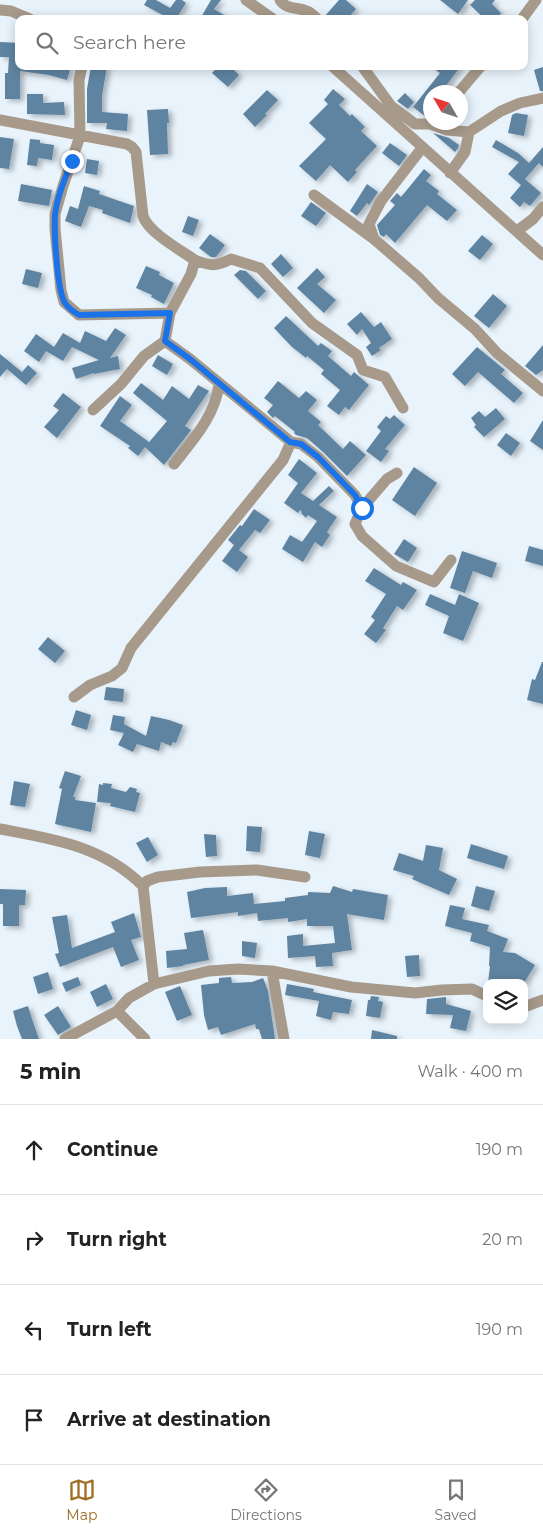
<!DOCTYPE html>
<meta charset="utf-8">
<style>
:root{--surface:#fff;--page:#f2f2f2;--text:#222;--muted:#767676;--line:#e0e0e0;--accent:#9f6e22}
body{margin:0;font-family:Montserrat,sans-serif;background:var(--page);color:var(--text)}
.controls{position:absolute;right:15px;bottom:15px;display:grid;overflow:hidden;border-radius:10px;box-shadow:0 2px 12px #0003}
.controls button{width:45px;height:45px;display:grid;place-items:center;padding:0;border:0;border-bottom:1px solid var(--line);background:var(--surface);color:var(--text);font:25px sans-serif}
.compass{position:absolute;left:423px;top:85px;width:45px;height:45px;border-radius:50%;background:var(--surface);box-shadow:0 2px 12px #0003;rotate:309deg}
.stop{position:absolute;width:15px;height:15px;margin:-11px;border:4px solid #1a73e8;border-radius:50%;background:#fff}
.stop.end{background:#1a73e8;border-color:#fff;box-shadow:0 1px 5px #0008}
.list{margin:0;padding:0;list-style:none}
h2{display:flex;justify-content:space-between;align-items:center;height:65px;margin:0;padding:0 20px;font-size:21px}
h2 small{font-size:16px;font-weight:400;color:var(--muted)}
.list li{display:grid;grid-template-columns:32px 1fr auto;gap:15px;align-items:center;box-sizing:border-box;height:90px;padding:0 20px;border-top:1px solid var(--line)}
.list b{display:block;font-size:19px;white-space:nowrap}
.list em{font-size:16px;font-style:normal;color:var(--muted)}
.icon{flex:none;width:28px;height:28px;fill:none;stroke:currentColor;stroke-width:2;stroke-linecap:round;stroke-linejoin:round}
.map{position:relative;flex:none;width:543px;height:1039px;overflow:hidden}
.search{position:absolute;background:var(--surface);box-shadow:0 2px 12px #0003;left:15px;right:15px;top:15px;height:55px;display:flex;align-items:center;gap:12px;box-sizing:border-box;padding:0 18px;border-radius:10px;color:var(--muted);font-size:19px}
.sheet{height:425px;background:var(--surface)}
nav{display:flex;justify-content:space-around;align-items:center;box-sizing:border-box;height:70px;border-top:1px solid var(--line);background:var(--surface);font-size:14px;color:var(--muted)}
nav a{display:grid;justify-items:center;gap:2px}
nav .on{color:var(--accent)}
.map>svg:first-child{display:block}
</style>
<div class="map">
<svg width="543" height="1039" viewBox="0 0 543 1039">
<defs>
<filter id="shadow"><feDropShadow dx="4" dy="2.5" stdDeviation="2.5" flood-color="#0004"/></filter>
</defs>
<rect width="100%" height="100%" fill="#e8f3fc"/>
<!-- building -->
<path fill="#5e84a1" filter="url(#shadow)" d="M147,0H156L170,8L176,0H182L186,3L176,19H170L144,5Z
M211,0H221L214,9L231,19H200Z
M339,0H346L356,9L347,19H324V17Z
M440,0H468L458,14Z
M475,0H495L492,4L501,13L496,19H485L470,5Z
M0,42L19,43V66H71L67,80L49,75L20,71V99H5V73H8L9,57H0Z
M91,66H107L102,96V112L128,114L127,131L106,129L107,123H87V89Z
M218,66H230L239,75L228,87L212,73Z
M430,66H461L441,92H430V109L425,116L413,107L440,73Z
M543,67V91H540L534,70Z
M333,89L345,99L339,105L350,116L352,114L365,127L361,131L377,146L355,170L357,172L348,182L330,165L316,181L299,166L326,139L309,123L328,104L324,100Z
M267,90L278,100L265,114L267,115L255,127L243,114Z
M405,93L414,102L408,109L397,101Z
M27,94H43V103L64,102L65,115L27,114Z
M168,109L169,123H167L168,154L150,155L147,110Z
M516,113L528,115L524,136L508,133L512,115Z
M433,133L449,138L459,145L458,148L455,152Z
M0,137L14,139L9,169L0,168Z
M30,139L40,140V143L54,145L52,160L38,158L37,166L27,165Z
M496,140L518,153L529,163L543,147V167L539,163L525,179L541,193L530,206L524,202L520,207L510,198L521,185L508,174L519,162L492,147Z
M390,143L407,155L399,166L382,153Z
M87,159L99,161L97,175L85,173Z
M424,169L431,175L426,181L439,191L437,194L457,210L447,221L427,205L395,243L386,234L384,237L380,235L377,225L395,205L390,201L397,193L401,197Z
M21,184L52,190L49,206L18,201Z
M367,184L378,192L369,205L367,203L357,216L350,211Z
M84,186L100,191L99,194L134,206L130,223L102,213L103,210L89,206L81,227L65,221L70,206L78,209Z
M311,202L326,213L316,226L301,216Z
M188,216L199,220L193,236L182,232Z
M210,234L225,245L216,257H211L199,248Z
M482,235L493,244L480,260L468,251Z
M281,254L293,268L283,277L271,264Z
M146,266L160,272L159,275L174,283L164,304L151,297L152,295L136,288Z
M317,268L325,277L317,284L336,300L324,313L297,288Z
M26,269L42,273L38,288L22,284Z
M240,270L246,271L266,291L258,299L234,275Z
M493,294L507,306L489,328L474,316Z
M361,312L374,327L381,322L392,339L379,348L381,350L372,356L366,347L371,343L362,329L357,335L347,324Z
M286,316L318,346L321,343L332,351L328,356L351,376L354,372L369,385L349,410L345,407L339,415L327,406L340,390L321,374L324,370L307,356L306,358L292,347L274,328Z
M115,328L126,335L110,358L118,356L120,369L94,374V373L76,379L72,368L99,360L72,347L63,361L46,351L39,362L24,351L36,334L54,347L63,333L80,343L85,331L106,341Z
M543,345V370L536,375L525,366Z
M477,347L505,370L501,374L523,393L514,403L478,372L465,386L452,374Z
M0,354L22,372L28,365L37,373L26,385L7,369L0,377Z
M158,355L173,364L167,375L152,366Z
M278,381L299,398L306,391L317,400L308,411L321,422L318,425L343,449L350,441L366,455L347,476L323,452L307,438L296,435L294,433L295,432L275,416L273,418L267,412L273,405L264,398Z
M141,383L163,400L172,386L189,399L198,385L209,391L185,426L191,430L164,465L145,447L167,421L133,393Z
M63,393L81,407L57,438L44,427L59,410L53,406Z
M120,396L132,405L120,421L149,442L138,456L128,448L130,446L100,426Z
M496,408L505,419L484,437L474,427L476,425L471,418L479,411L485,417Z
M394,415L405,425L385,449L389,451L381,462L366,451L381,431L377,427L386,416L390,419Z
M543,420V450L530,441Z
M506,433L520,443L511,456L497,445Z
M299,459L317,473L301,493L313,501L329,486L334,491L319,505L337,517L327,532L330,535L322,547L315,542L303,562L282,549L290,535L302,542L317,521L308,515L306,518L301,513L302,512L300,510L298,513L284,503L298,483L288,475Z
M414,467L437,483L415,516L392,500Z
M254,509L270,520L260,533L255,530L239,550L248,557L237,572L222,561L234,545L228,540L240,525L242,526Z
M404,539L417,548L408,562L394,554Z
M529,546L543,550V566L525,561Z
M462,551L497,563L492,578L473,571L465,593L450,588Z
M374,568L401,585L403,582L417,590L403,610L397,606L383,628L386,630L376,643L364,634L375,620L371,617L386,594L365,581Z
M430,594L455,605L459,594L479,603L463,641L443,633L449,616L425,605Z
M48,637L65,651L55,663L38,649Z
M542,662H543V704L527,700L532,679L535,680Z
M106,687L124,689L123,702L104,700Z
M76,710L91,715L87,730L71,725Z
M113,715L125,717L124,724L146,736L151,716L169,720L183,725L176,743L173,742L171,746L161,742L159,751L137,744L133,752L118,745L124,733L110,730Z
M65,771L81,776L73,797H75V800L96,803L91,832L55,824L62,789L59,788Z
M14,781L30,784L25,807L10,805Z
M103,783L112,784L111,788L126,792L130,787L137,789L136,792L140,793L135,812L110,806L111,803L97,802L99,784L103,785Z
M247,826L262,827L260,852L246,851Z
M309,831L325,834L320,858L305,855Z
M204,834L216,835L217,856L206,857Z
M148,837L158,855L147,862L136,843Z
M471,844L508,856L504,869L467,858Z
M426,845L443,848L439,870L457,879L449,895L412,879L414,876L393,870L399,853L423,861Z
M333,886L352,892L353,889L388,895L384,920L347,914L352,950L332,953L333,966L316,967L315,956L288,958L287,936L303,934V946L335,943L333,926H307V919L288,922V918L258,921L257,913L238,916V912L191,918L187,892L205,888L227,887V896L253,893L254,904L285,901V898L308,895V892L330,893Z
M476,886L495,891L489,911L471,906Z
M0,889L26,890L25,905H19V926H3V904H0Z
M450,905L465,908L462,919L489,925L487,931L508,939L503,952L515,953L535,965L524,983H488L490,966H489L490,947L470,941L472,933L445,926Z
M134,913L141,937L131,940L139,960L121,967L113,947L60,967L55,954L59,953L52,917L67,915L72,948L115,932L111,922Z
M203,930L209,960L183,965V966L167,968L166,951L187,949L184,933Z
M242,941L257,943L255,958L242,956Z
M419,955L420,976L407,977L405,956Z
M48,972L53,989L38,994L33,977Z
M78,977L81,985L66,992L62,983Z
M231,977L232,983L252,982L263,978L268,991L275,1039H262L259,1029H256L255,1024L221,1035L218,1027L208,1030L204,1015L201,985L219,983V978Z
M106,984L113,999L97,1007L90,992Z
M287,984L314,989L313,992L352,1000L349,1014L333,1012L331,1020L316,1016L319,1001L285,995Z
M180,986L192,1015L177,1021L165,992Z
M371,996L379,997L378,1001L383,1002L380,1018L366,1016L368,1000H370Z
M446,997V1004L471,1011L466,1031L450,1028L453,1015L426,1014L427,999Z
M28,1006L32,1019L39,1039H22L17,1026L13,1011Z
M58,1006L71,1027L58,1035L44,1015Z
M372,1030L397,1036V1039H371Z"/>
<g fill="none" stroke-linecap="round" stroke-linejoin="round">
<!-- minor -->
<path stroke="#a79a8a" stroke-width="11" d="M246,0L273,19
M280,0C287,10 297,7 307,11C311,12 314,16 317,19
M0,10L11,11L30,19
M522,19L536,0
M82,66L79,80L80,136L63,186L55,214V229L61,290L64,302L79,315L170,313
M332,66L543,255
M362,66L391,106L415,124H430L447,130L469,132L501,111L520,103L543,98
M459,92L481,66
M0,120L127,144L132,147L136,152L143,216C148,232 180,250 195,260C210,266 216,267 231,259L260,268L312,323L357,355L363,370L385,377L403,408
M422,148L381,201L369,224L374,239L419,278L438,298L475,329L497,353L543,391
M450,173L465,152L469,132
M314,195L374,239
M517,231L533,219L543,207
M165,341L190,359L291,442L301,444L318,457L355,495L362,508L355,524L362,536L396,566L434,582L451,560
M93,410L121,384L144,356L165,341L170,313L191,274L195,260
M174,464C193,440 216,415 219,383
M362,508L387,479L397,473
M74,697L90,685L112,676L122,668L131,648L283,460L291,442
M0,829C53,839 103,846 143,886L154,984
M143,886L147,881L158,877L200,872L257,870L305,877
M272,971L284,1039
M524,1007L543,1000
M117,1011L145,1039
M65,1039L117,1011L129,998L154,984L209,971L238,969L272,971L351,987L415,993L442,990L472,989L487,996"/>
</g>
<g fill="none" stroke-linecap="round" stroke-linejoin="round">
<!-- route -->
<path stroke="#1a73e8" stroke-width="6" d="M72,161C65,178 57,197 55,215C54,231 57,291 65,303C68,308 74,312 79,315L170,313L165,341L190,359L290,442L301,444L318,457L355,495L362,508"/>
</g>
</svg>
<div class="controls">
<button><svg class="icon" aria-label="layers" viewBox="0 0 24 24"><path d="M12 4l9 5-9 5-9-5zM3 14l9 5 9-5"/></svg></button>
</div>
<svg class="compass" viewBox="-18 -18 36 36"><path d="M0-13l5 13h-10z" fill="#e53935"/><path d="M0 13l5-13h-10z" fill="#767676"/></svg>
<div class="stop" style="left:362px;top:508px"></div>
<div class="stop end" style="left:72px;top:161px"></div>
<div class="search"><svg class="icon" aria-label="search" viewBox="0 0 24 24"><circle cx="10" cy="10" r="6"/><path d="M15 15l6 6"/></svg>Search here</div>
</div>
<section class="sheet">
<h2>5 min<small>Walk · 400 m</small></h2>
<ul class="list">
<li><svg class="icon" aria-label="ahead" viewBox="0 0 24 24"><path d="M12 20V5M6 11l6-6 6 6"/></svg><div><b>Continue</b></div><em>190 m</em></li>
<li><svg class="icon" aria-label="right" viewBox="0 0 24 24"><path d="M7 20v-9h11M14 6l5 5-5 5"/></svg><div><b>Turn right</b></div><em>20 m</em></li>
<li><svg class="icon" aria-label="left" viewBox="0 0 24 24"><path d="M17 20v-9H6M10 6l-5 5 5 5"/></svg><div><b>Turn left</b></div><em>190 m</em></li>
<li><svg class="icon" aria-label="arrive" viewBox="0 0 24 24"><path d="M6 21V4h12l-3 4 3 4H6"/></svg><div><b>Arrive at destination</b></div></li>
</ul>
</section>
<nav>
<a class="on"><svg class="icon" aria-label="map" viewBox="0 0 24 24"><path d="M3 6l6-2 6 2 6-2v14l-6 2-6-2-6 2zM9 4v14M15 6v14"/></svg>Map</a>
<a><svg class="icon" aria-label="directions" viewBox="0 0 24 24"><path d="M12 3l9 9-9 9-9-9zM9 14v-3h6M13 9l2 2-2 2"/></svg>Directions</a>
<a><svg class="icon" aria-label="saved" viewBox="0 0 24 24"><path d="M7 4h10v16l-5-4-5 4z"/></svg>Saved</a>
</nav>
